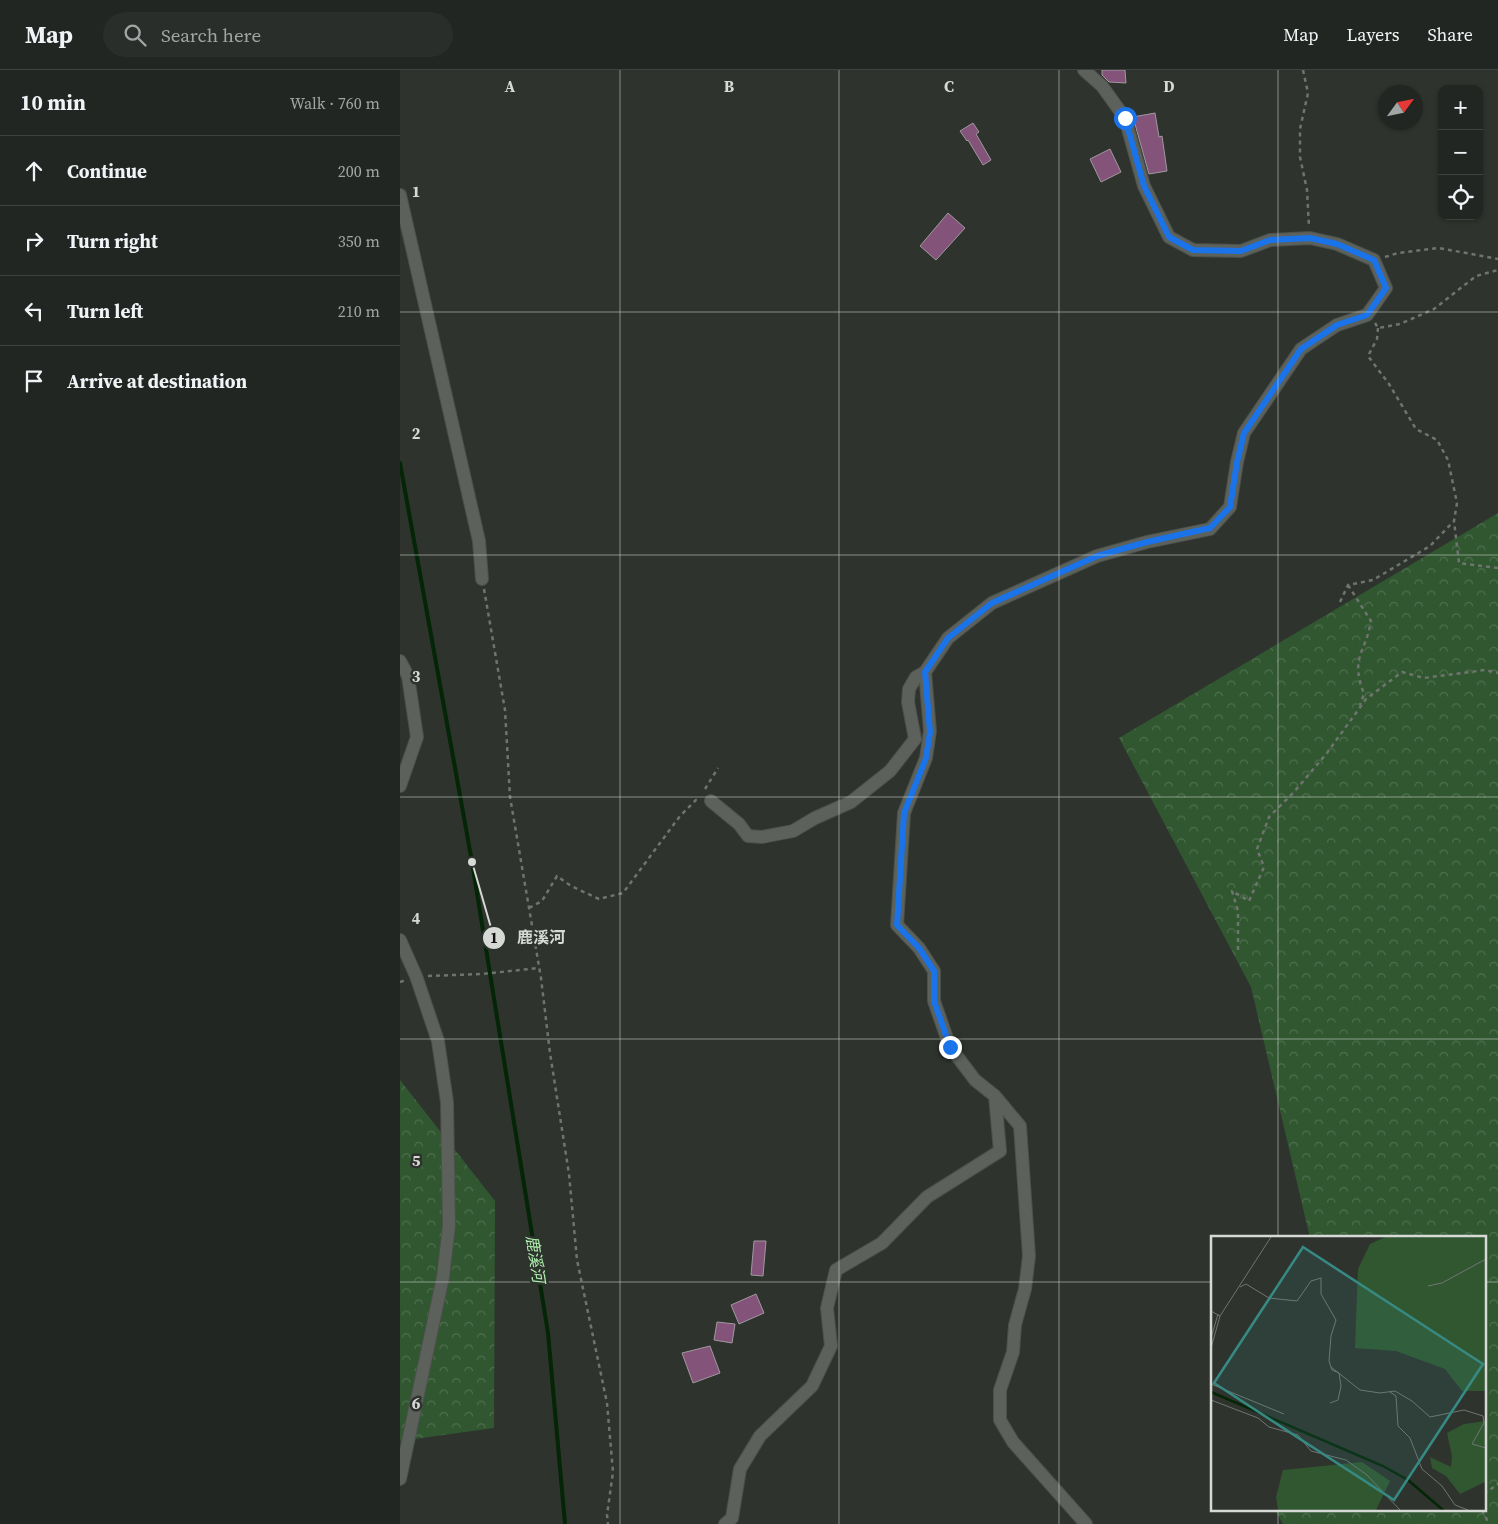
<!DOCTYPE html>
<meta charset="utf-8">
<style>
:root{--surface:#222622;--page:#2a2e2a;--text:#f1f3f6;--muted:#a2a5a5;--line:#3f4340}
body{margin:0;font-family:"Source Serif 4","Noto Sans SC",serif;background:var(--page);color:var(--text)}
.controls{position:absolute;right:15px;top:15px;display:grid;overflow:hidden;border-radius:10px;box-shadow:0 1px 4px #0004}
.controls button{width:45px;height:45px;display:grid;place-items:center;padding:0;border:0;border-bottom:1px solid var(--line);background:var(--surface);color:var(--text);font:25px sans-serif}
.compass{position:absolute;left:978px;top:15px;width:45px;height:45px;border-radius:50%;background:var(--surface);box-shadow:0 1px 4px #0004;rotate:57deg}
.stop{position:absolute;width:15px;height:15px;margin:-11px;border:4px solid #1a73e8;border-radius:50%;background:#fff}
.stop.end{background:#1a73e8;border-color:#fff;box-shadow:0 1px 5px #0008}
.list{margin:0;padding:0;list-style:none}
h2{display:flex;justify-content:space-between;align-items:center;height:65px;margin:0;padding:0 20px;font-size:21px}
h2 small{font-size:16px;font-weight:400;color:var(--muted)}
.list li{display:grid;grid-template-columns:32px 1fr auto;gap:15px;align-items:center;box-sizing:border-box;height:70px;padding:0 20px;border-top:1px solid var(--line)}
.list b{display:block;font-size:19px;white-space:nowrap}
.list em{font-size:16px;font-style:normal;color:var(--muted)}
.icon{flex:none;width:28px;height:28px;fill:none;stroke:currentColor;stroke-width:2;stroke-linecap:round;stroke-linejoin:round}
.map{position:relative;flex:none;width:1098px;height:1454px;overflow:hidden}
header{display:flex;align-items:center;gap:30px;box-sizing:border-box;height:70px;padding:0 25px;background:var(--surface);border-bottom:1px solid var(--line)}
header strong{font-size:24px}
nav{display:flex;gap:28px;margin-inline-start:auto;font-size:18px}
.search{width:350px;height:45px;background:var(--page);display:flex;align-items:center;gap:12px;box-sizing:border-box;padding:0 18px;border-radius:28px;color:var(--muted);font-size:19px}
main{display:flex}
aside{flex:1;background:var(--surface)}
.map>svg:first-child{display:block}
</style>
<header>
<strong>Map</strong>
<div class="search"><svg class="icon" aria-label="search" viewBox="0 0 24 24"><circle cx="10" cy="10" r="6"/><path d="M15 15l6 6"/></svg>Search here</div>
<nav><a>Map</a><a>Layers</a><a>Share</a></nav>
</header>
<main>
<aside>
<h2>10 min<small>Walk · 760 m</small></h2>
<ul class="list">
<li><svg class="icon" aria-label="ahead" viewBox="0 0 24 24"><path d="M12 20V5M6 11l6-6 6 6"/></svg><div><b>Continue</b></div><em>200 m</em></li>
<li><svg class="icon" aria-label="right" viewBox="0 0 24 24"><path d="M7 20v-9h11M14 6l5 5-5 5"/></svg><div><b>Turn right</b></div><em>350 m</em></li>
<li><svg class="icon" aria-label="left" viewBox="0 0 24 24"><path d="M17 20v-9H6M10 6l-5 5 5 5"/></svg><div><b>Turn left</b></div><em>210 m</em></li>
<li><svg class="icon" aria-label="arrive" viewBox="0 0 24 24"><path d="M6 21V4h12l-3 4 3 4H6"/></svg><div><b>Arrive at destination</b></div></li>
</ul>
</aside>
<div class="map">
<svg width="1098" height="1454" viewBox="0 0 1098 1454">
<defs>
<pattern id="forest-crowns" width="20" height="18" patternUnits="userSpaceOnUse" patternTransform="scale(1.25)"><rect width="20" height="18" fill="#315731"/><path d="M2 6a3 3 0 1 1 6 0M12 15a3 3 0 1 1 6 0" fill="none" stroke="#4e6f4e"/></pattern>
</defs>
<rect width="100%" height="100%" fill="#2e332e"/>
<!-- forest -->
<path fill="url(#forest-crowns)" d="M1098,443V1454H883L875,1440H1084V1168H910L851,917L719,668Z
M0,1010L95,1131L94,1358L0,1371Z"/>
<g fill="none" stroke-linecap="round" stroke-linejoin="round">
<!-- stream -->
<path stroke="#042506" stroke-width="4" d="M0,393L72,792L148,1263L165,1454"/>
</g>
<!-- building -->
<path fill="#84537a" stroke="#a0999e" d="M702,0H725L726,13L709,12L702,5Z
M755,43L759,67L762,66L767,101L749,104L733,47Z
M573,53L579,62L576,64L591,90L583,95L568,70L567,71L560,61Z
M710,79L721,102L701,112L690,89Z
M548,143L565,158L536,190L520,176Z
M354,1171H366L363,1206L351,1205Z
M356,1224L364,1243L339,1254L331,1235Z
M317,1252L335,1254L332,1273L314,1270Z
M310,1276L320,1303L293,1313L282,1283Z"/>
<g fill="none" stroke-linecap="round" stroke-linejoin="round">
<!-- minor casing -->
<g stroke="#4c504b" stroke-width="14">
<path id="minor" d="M0,125L79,471L82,509
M0,591L8,606L17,667L0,716
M525,602L530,661L526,688L504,743L497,855L519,878L534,901V931L550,977L575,1010L595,1026L620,1056L629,1186L625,1219L615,1255L613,1282L600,1320V1350L613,1372L686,1454
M311,731L339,754L348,766L362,767L393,761L415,748L451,732L490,701L515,669L508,632L509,619L516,607L525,602L548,568L592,533L697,486L747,472L810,459L830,437L837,392L844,363L901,279L937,255L967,245L986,218L974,190L937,174L910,168L870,170L841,181L793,180L769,167L744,116L725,48L702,16L684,0
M0,870L16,906L38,971L47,1032L49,1156L43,1207L0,1409
M325,1454L332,1448L340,1399L360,1366L412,1316L431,1276L427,1238L436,1200L482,1173L527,1127L600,1081L595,1026"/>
</g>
<!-- path -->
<path stroke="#6f746f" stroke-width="2.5" stroke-dasharray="4 4" stroke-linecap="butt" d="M903,0L908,23L900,59V87L907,120L909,157
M985,187L998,183L1039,178L1098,189
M975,253L978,258L1000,254L1034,239L1076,206L1098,200
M978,258L977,269L968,286L989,314L1016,359L1037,370L1048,390L1057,433L1054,451L1059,493L1098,498
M948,515L971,551C965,585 950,586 964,624L960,635
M84,519L105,640L110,727L141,908L150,983L169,1104L177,1190L207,1333L213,1402L207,1445L208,1454
M940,532L948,515L973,510L1030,476L1054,451
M305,719L318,698
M129,838L142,831L157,806L171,816L199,829L223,823L280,746L296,730H300
M838,880V841L832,821L849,831L864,797L857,779L869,747L894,722L927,683L966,629L1002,602L1024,608L1085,600L1098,603
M28,906L82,904L139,898
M0,912L6,910
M1084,1424L1098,1414
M1082,1440L1089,1454"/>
<!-- minor -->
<use href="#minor" stroke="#5c615b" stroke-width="12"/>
</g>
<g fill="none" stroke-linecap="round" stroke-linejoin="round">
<!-- route -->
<path stroke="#1a73e8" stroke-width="6" d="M550,977L534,931V901L519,878L497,855L504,743L526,688L530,662L525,602L548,568L592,533L697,486L747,472L810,458L830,437L837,392L844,363L901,279L937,255L967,245L986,218L974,190L937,174L910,168L870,170L841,181L793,180L769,167L744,116L725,48"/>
</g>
<!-- grid -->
<path fill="none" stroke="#d6d9d5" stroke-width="1" stroke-opacity="0.55" d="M220,0V1454M439,0V1454M659,0V1454M878,0V1168M0,242H1098M0,485H1098M0,727H1098M0,969H1098M0,1212H812M1084,1212H1098M878,1440V1454"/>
<g text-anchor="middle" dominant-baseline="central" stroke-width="5" stroke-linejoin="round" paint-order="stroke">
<!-- water labels -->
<g font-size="16" font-style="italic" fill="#adf0ac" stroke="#2e332e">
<text transform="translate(136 1189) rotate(81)">鹿溪河</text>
</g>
</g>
<!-- overview -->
<g transform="translate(811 1166)">
<rect width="275" height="275" fill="#2e332e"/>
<path d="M174,1H275V155H251L234,133L185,115L144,112L147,33L159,8ZM275,185L274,246L249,258L235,240L221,232L219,221L240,231L241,220L236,197L253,188ZM151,226L179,245L165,274H67L65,261L72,234Z" fill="#315731"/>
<path fill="none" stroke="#042506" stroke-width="2.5" d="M0,156L172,230L197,244L232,274"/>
<path fill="none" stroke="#717571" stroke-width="1" d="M217,50L231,47L275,23M29,51L35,48L58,62L86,65L100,45L110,42V58L125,84L120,100L118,125L121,134L128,137L130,150L127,164L119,167M0,75L9,80L60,1M0,102L7,78M0,112L9,80M120,131L149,154L169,157L184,155L201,165L219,181L253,174L272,180L273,187L261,208L275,212M0,148L73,178M179,156L185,160L187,190L199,202L211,233L231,250L244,269L257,274M0,164L47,182L58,191L87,199L100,215L135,224L156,239L189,274"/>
<path fill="#378a83" fill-opacity="0.15" stroke="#378a83" stroke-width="2.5" d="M92,11L272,128L183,264L3,147Z"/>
<rect width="275" height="275" fill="none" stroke="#d6d9d5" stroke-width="2.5"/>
</g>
<g font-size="16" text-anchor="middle" font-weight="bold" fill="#d6d9d5" stroke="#2e332e" stroke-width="5" stroke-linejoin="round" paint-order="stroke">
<text x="110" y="22">A</text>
<text x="329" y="22">B</text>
<text x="549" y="22">C</text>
<text x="769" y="22">D</text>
<text x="16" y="127">1</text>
<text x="16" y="369">2</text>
<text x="16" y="612">3</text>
<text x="16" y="854">4</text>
<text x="16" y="1096">5</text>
<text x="16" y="1339">6</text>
</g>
<!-- callouts -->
<path fill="none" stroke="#d6d9d5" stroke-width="2" d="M72 792L94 868"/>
<g fill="#d6d9d5" stroke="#2e332e" stroke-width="2">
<circle cx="72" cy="792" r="5"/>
<circle cx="94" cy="868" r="12"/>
</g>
<g font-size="15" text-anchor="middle" font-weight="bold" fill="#111">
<text x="94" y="873">1</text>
</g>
<g font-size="16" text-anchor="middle" font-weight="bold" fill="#d6d9d5" stroke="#2e332e" stroke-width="5" stroke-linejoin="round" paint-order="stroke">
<text x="141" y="873">鹿溪河</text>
</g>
</svg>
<div class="controls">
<button>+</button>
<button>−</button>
<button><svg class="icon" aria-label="locate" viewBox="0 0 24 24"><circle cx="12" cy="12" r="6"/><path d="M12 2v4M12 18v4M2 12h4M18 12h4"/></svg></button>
</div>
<svg class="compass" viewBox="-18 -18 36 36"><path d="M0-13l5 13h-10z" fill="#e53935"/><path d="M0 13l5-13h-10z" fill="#a2a5a5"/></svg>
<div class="stop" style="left:725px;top:48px"></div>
<div class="stop end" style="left:550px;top:977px"></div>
</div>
</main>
